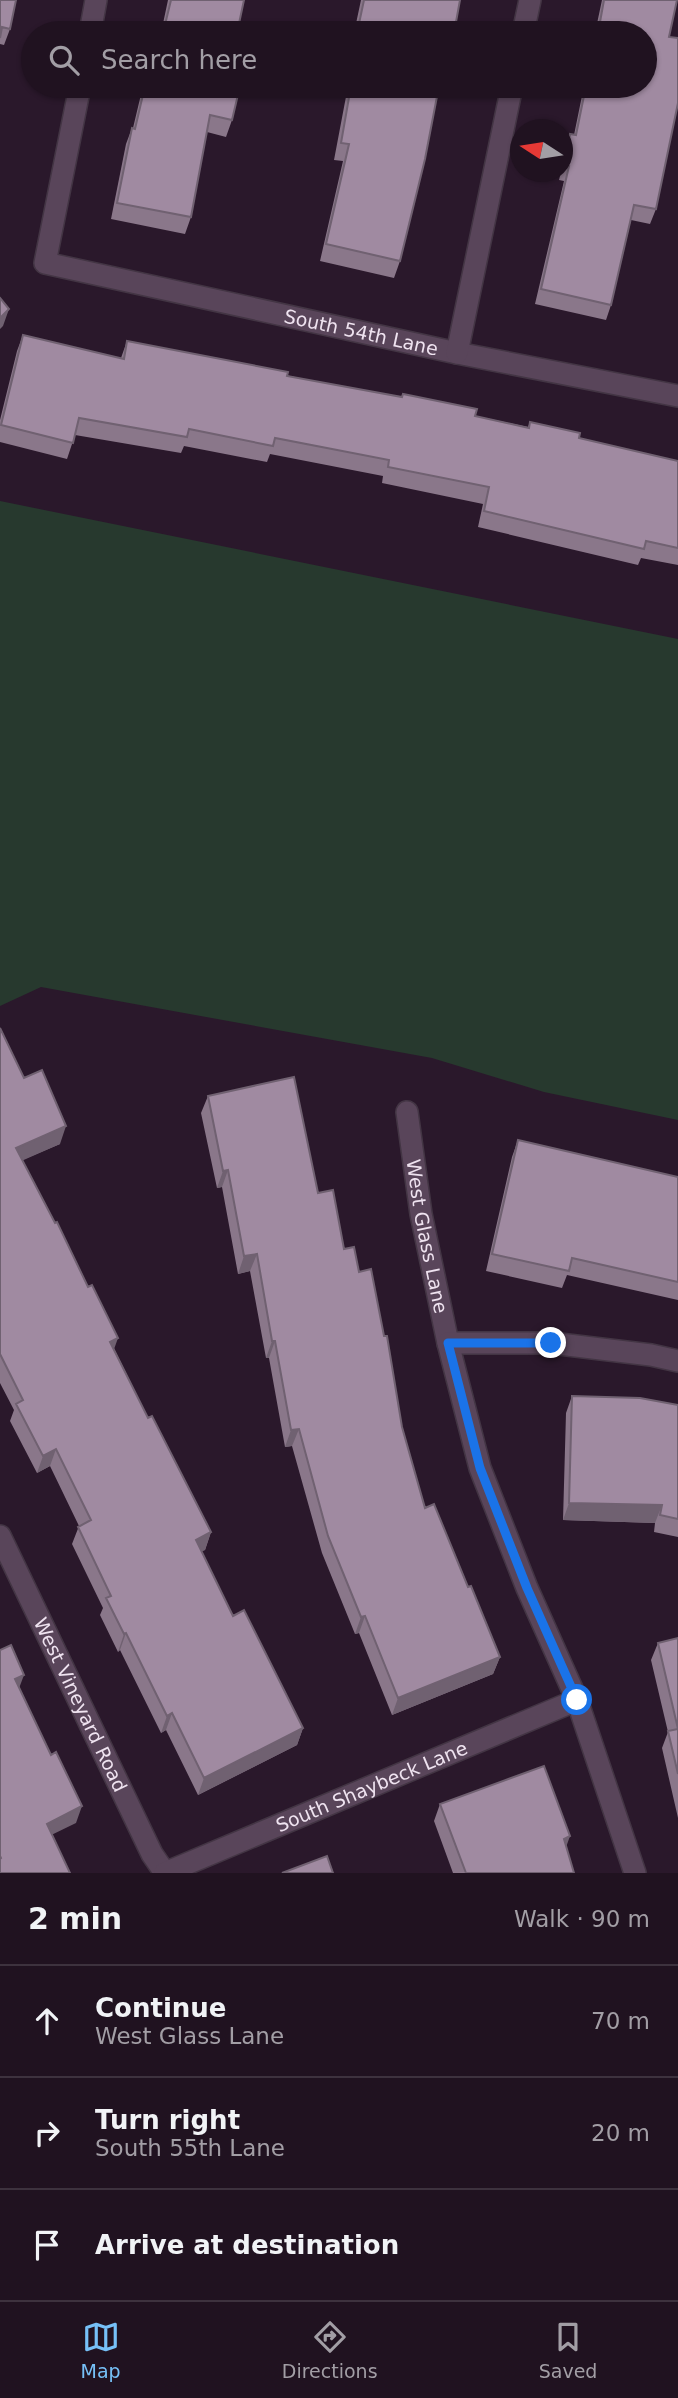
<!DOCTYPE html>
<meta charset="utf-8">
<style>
:root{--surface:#201220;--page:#2d202d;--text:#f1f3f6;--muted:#a29ea5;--line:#3d323e;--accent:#76c0f7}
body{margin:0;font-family:"DejaVu Sans",sans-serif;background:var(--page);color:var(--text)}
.compass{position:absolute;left:510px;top:119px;width:63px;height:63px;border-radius:50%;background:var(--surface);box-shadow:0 2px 5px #0004;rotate:282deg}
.stop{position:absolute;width:21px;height:21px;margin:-16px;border:5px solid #1a73e8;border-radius:50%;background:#fff}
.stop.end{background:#1a73e8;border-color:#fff;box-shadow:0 2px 7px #0008}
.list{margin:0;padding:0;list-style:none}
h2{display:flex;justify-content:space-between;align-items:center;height:91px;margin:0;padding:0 28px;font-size:30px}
h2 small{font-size:23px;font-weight:400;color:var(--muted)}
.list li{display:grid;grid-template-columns:46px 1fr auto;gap:21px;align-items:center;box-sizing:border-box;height:112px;padding:0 28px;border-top:2px solid var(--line)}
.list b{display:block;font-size:26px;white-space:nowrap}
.list p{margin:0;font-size:23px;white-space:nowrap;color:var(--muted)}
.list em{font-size:23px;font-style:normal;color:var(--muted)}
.icon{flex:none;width:38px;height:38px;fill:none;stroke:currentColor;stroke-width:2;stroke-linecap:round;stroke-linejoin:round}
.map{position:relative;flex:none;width:678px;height:1873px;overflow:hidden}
.search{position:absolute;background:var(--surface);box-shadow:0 2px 5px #0004;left:21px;right:21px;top:21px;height:77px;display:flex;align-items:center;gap:18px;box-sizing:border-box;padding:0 24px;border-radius:38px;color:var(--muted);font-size:26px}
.sheet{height:427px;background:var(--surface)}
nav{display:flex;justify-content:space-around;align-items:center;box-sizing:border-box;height:98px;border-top:2px solid var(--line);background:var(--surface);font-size:19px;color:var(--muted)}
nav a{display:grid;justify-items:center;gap:4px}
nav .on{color:var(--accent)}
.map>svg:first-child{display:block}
</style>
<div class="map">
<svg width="678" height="1873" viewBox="0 0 678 1873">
<rect width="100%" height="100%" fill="#2a182b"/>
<!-- green -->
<path fill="#27392e" d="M0,501L678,639V1120L544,1092L432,1058L41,987L0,1006Z"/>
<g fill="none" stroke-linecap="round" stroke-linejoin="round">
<!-- street casing -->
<g stroke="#433544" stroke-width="24">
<g id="street">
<path d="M90,33L96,0"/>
<path d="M523,33L530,0"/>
<path id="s1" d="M80,86L45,263L457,353L678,396"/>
<path d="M457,353L512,86"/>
<path id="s2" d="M407,1112L421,1214L448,1343L480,1468L527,1588L577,1700L635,1873"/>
<path d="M448,1343H551L651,1355L678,1361"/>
<path id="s3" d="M0,1536L152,1854L165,1873"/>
<path id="s4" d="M165,1873L577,1700"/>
</g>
</g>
<!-- street -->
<use href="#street" stroke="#59455a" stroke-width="21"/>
</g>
<!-- wall -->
<path fill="#8a778a" d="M0,0L10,29L4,45L0,44Z
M168,0H244L237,33H161Z
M361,0H460L454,33H354Z
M602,0H677L669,37L656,209L650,224L631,220L611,305L606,320L535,304L564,181L559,180L561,172H563V161L565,149L570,134L574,135L584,86H645V33H595Z
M143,86H240L232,120L226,137L207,132L191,217L185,234L111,219L126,144L132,128H133Z
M348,86H439L400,261L394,278L320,261L343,161L334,160Z
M23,335L121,358L127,341L528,427L530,422L579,438L678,461V565L641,558L638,565L478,527L483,504L382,483L383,476L270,454L267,462L184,446L181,453L75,435L67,459L0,442V420L17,351Z
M0,1028L24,1078L60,1144L22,1160L148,1418L211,1532L205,1550L201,1551L233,1616L303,1728L297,1745L198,1795L166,1730L161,1733L120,1650L118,1652L100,1615L103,1608L72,1544L79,1526L50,1466L37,1473L10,1421L14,1410L0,1383Z
M208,1096L318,1193L344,1249L359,1272L425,1508L468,1587L500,1657L493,1674L392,1715L359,1633L355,1634L322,1553L292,1446L285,1447L269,1358H266L250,1271L238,1274L222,1187L217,1188L201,1113Z
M518,1140L678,1177V1300L567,1275L562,1288L486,1271L512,1157Z
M572,1396L678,1405V1537L654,1532L655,1523L563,1520L566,1413Z
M678,1638V1818L662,1748L668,1732L651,1660L658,1643Z
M440,1804L566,1847L574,1873H453L434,1821Z"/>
<!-- shaded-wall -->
<path fill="#706171" d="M9,309L3,326L0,329V318Z
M66,1126L60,1144L10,1166L16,1148Z
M228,1170L222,1187L217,1188L223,1171Z
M257,1254L250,1271L238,1274L244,1256Z
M118,1338L112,1355L110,1342Z
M272,1341H275L269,1358H266Z
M299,1429L292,1446L285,1447L291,1430Z
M56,1449L50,1466L37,1473L43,1456Z
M569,1503L662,1505L655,1523L563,1520Z
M211,1532L205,1550L190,1557L196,1540Z
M365,1616L359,1633L355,1634L361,1617Z
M126,1633L120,1650L118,1652L124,1634Z
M500,1657L493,1674L392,1715L398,1698Z
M24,1675L18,1691L15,1679Z
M172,1713L166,1730L161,1733L167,1716Z
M303,1728L297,1745L198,1795L204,1778Z
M82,1806L76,1823L41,1840L47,1824Z
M570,1836L564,1853V1839Z"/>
<!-- building -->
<path fill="#a08aa1" stroke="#706171" stroke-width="2" d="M0,0H16L10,29L2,27L0,38Z
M171,0H244L237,33H163Z
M364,0H460L454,33H357Z
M604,0H677L669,37L678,38V103L656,209L634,205L611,305L541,289L569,166L564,165L570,134L576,135L586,86H645V33H598Z
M145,86H240L232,120L210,115L191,217L117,203L132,128L135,129Z
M351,86H439L425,159L400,261L326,244L349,144L341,143Z
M0,298L9,309L0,318Z
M23,335L124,359L127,341L288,372L287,376L402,397L403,394L477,409L475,416L529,428L530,422L580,433L579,438L678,461V548L646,541L644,549L484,511L489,487L388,467L389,460L275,438L273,446L189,429L187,437L79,418L73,443L1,425Z
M0,1028L24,1078L42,1070L66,1126L16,1148L55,1223L57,1222L88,1287L92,1285L118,1338L110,1342L148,1418L152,1416L211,1532L196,1540L233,1616L244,1610L303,1728L204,1778L172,1713L167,1716L126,1633L124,1634L106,1598L111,1596L78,1527L91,1520L56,1449L43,1456L16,1404L23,1400L0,1354Z
M294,1077L318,1193L333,1190L344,1249L354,1247L359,1272L371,1269L384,1336H387L402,1427L425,1508L434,1504L468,1587L471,1586L500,1657L398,1698L365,1616L361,1617L328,1536L299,1429L291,1430L275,1341H272L257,1254L244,1256L228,1170L223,1171L208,1096Z
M518,1140L678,1177V1282L572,1258L569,1271L492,1254Z
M572,1396L640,1398L678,1405V1519L660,1515L662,1505L569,1503Z
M678,1638V1774L668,1731L678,1729L658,1643Z
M11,1645L24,1675L15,1679L51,1755L56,1752L82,1806L47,1824L70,1873H0V1859L1,1858L0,1856V1650Z
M544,1766L570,1836L564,1839L574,1873H466L440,1804Z
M327,1856L333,1873H282Z"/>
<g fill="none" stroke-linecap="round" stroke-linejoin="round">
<!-- route -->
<path stroke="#1a73e8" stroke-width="9" d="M551,1343H448L480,1468L527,1588L577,1700"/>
</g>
<g text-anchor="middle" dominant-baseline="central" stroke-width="7" stroke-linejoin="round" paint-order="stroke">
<!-- street labels -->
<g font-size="19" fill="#efe3f0" stroke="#200f21">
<text stroke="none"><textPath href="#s1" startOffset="504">South 54th Lane</textPath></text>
<text stroke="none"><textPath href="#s2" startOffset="126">West Glass Lane</textPath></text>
<text stroke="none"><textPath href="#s3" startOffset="187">West Vineyard Road</textPath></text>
<text stroke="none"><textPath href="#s4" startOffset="224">South Shaybeck Lane</textPath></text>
</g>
</g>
</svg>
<svg class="compass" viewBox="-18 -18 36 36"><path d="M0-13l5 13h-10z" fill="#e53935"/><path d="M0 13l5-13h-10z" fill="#a29ea5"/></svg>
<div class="stop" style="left:577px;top:1700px"></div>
<div class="stop end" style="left:551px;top:1343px"></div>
<div class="search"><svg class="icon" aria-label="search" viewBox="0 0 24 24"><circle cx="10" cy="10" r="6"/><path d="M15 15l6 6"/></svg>Search here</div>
</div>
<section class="sheet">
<h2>2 min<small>Walk · 90 m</small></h2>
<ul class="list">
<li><svg class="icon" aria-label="ahead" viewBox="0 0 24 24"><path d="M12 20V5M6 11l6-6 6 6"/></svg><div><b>Continue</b><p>West Glass Lane</p></div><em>70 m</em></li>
<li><svg class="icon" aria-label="right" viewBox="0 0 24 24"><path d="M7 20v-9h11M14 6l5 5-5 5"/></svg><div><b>Turn right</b><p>South 55th Lane</p></div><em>20 m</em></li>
<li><svg class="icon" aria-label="arrive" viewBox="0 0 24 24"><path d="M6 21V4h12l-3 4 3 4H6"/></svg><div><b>Arrive at destination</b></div></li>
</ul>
</section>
<nav>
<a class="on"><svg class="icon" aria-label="map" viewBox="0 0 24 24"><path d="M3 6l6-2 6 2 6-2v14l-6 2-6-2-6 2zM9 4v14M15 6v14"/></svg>Map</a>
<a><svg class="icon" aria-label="directions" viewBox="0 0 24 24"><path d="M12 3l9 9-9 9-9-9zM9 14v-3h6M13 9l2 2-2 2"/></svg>Directions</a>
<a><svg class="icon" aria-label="saved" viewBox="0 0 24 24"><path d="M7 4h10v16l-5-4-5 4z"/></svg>Saved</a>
</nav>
